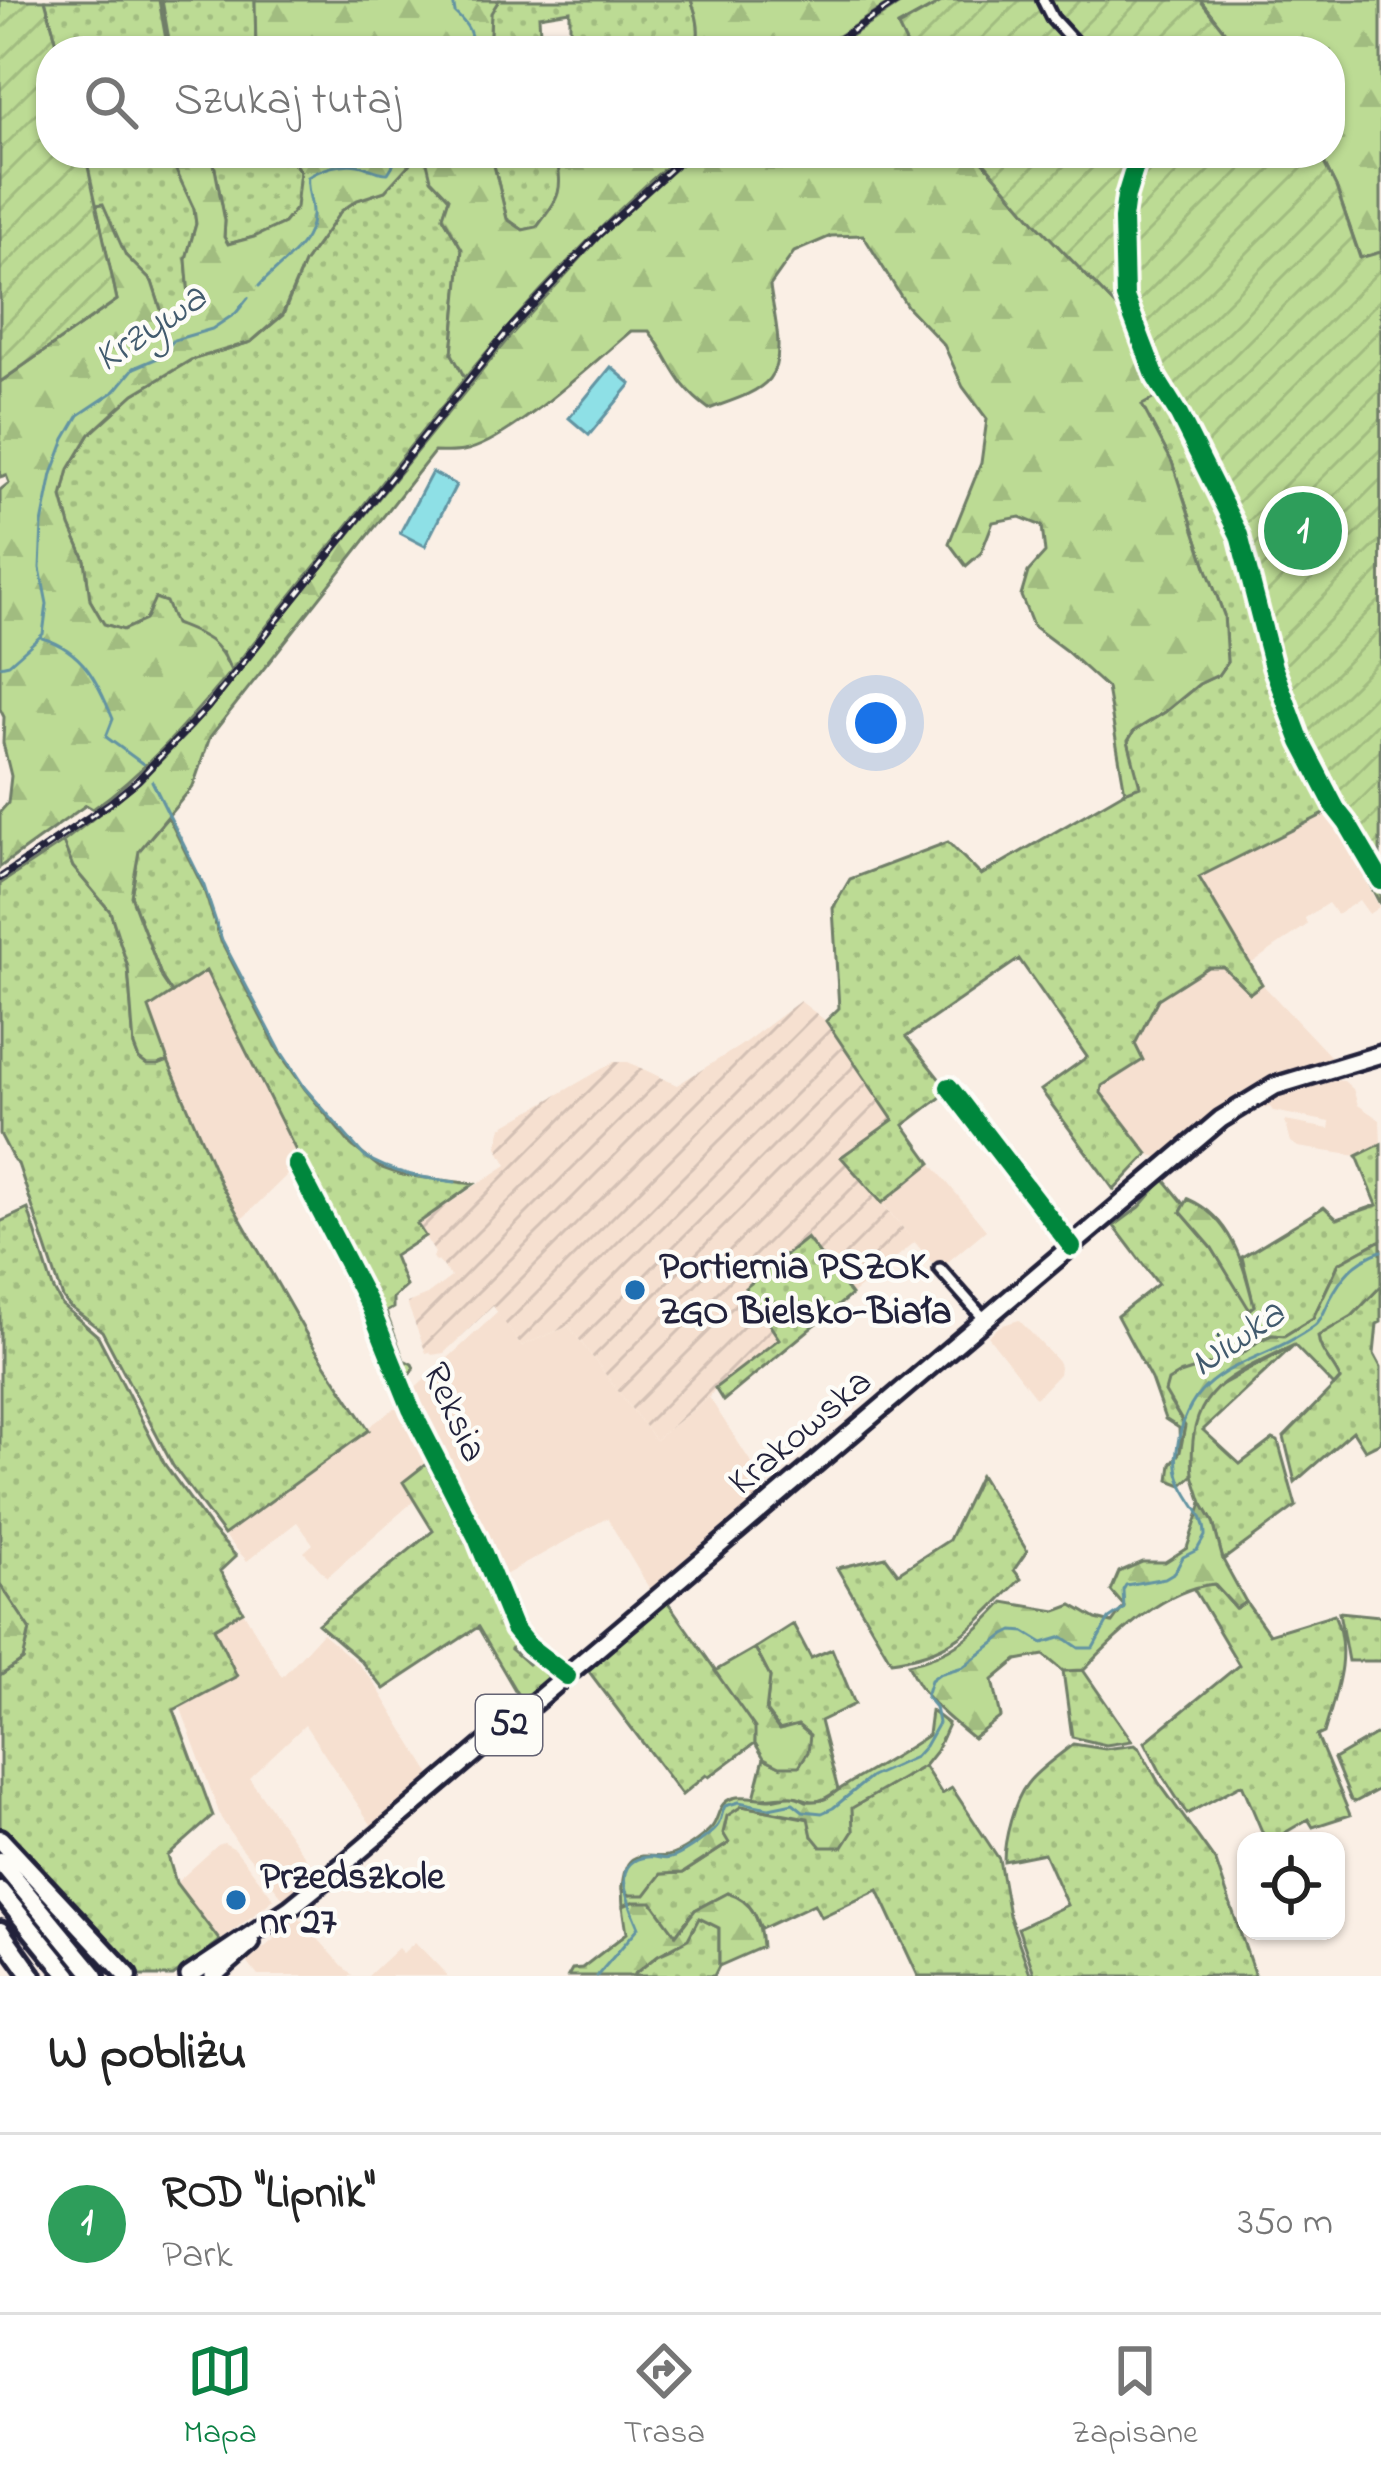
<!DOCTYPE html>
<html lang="pl">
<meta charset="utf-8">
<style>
:root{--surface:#fff;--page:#f6f6f6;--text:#222;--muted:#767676;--line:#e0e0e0;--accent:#0b8043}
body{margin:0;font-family:"Indie Flower",sans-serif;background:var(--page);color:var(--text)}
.controls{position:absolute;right:36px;bottom:36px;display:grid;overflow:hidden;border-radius:24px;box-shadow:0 3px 9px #0004}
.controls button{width:108px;height:108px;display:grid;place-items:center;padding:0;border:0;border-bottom:3px solid var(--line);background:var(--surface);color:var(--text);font:60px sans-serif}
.you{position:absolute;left:876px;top:723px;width:42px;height:42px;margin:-30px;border:9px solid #fff;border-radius:50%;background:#1a73e8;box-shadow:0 0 0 18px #1a73e833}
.badge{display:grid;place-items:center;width:78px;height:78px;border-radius:50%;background:var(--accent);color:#fff;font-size:39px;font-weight:700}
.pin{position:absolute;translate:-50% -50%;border:6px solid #fff;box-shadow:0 3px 12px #0006}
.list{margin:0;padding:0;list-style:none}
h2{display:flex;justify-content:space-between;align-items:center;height:156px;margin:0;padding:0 48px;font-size:51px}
h2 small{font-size:39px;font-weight:400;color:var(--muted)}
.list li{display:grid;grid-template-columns:78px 1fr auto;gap:36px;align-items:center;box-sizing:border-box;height:180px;padding:0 48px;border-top:3px solid var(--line)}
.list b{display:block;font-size:45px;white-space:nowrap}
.list p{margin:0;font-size:39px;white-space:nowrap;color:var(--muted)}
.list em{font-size:39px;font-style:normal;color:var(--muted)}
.icon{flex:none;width:66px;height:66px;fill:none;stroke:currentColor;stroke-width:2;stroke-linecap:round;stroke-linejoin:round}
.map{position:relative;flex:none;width:1381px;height:1976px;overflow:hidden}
.search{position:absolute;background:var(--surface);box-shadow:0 3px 9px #0004;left:36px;right:36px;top:36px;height:132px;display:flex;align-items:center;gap:30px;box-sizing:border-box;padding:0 42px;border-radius:48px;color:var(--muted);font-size:45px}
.sheet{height:336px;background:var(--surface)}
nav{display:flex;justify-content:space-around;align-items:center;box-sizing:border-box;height:168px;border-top:3px solid var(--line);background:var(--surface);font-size:33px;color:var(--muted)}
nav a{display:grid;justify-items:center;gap:6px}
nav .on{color:var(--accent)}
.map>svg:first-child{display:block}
</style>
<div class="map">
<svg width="1381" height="1976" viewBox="0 0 1381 1976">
<defs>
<pattern id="industrial-furrows" width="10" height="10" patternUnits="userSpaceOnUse" patternTransform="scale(3)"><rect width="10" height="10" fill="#f6e0d0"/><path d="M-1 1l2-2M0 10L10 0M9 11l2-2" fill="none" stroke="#d3c0b4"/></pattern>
<pattern id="grass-dots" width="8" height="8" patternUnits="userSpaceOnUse" patternTransform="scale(3)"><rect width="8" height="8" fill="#bcdb94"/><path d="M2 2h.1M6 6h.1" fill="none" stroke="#a1bc80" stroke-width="1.8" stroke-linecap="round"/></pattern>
<pattern id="forest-firs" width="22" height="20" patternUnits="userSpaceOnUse" patternTransform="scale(3)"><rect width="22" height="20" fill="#bcdb94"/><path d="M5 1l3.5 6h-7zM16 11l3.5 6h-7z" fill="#a1bc80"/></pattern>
<pattern id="garden-furrows" width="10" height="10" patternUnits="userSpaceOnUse" patternTransform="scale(3)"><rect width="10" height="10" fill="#bcdb94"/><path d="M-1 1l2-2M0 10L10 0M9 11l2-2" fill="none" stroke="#a1bc80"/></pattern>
</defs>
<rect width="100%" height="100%" fill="#faefe5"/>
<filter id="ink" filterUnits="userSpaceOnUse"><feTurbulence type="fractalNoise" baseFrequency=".00833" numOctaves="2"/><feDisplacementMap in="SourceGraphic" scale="24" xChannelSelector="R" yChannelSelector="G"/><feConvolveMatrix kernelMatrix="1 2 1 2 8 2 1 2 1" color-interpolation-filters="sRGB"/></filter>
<g filter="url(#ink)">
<!-- built -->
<path fill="#f6e0d0" d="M1330,811L1379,907L1369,914L1359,900L1337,915L1328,903L1305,918L1307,925L1249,965L1199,877Z
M1208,967H1223L1249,992L1262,984L1332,1058L1274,1075L1238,1094L1207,1117L1164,1159L1148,1154L1101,1093L1102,1085L1143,1060L1135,1044L1158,999Z
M206,970L300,1161L288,1169L289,1173L241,1220L221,1184L160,1043L149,1007Z
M1331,1075L1333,1080L1344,1081L1353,1089L1358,1105L1380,1120L1381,1144L1357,1156L1298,1147L1291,1142L1285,1121L1329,1129L1330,1122L1273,1111L1270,1107L1248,1111L1289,1089Z
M931,1163L986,1230L938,1270L882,1203Z
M498,1312L521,1346L569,1326L655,1440L709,1397L763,1481L759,1496L652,1593L607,1518L505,1575L496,1573L481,1535L409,1394Z
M1019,1320L1059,1363L1060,1368L1059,1374L1036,1398L988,1336L1000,1326Z
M404,1401L432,1460L404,1481L415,1500L327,1577L304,1552L313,1544L297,1522L247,1561L224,1535Z
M243,1611L282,1677L322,1633L357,1663L373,1681L433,1778L374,1829L305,1725L249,1778L318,1875L284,1899L236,1841L221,1818L180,1706L237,1676L214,1627Z
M224,1843L235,1849L274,1899L220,1941L176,1883L218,1845Z
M299,1918L352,1976H258L247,1962Z
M415,1942L448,1976H368L398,1948L403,1953Z"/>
<!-- industrial -->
<path fill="url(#industrial-furrows)" d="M800,1001L826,1021L893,1120L842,1157L915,1242L851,1295L806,1238L780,1339L716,1388L709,1397L655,1440L569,1326L521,1346L493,1306L444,1353L432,1355L430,1352L426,1353L407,1303L427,1295L451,1277L438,1261L435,1262L432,1257L435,1253L417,1224L507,1165L497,1147L502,1127L614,1062H628L677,1085L740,1046Z"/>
<!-- grass -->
<path fill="url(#grass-dots)" stroke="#6f7e68" stroke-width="3" d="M45,0H159L168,51H59Z
M162,0H255L256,51H171Z
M499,0H691C697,14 703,38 693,51H570V11L539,16L541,51H489L491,12Z
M85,153H168L194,208L196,224L186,259L190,309L178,317L163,316L152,282L126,256L97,206L117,300L0,382V314L89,171Z
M212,153H287L300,171L297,208L284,223L254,237L228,244L224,237L225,221Z
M491,153H556C564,192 561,195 537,227L523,230L507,219Z
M415,157H426L432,179L449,198L443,217L462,249L452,354L465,378L231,671L223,653L145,620L123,630L104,624L90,600L85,560L70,526L62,497L69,469L90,434L134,394L191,360L251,342L283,315L304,263L341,211L357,200L385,191Z
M1160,395L1212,497L1239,566L1259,652L1296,743L1330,811L1199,877L1262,984L1250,993L1223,967H1208L1158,999L1135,1044L1143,1060L1102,1086L1101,1093L1148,1154L1114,1190L1041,1090L1087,1057L1019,959L906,1037L949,1091L904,1125L931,1163L882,1203L841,1157L893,1120L826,1021L839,1008L833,908L850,879L948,842L981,875L1124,792L1139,786L1128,741L1134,731L1165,712L1199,684L1218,675L1227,662L1224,615L1206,567L1172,462L1141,405Z
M168,817L203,887L221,941L279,1052L305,1089L351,1145L379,1167L402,1175L474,1184L417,1224L425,1236L394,1256L406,1286L393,1298V1308L386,1312L404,1360L412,1364L414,1368L410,1376L401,1375L378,1315L206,971L172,993L162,978L131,896L139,850Z
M63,842L73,867L110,911L128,967L134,1046L139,1059L158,1065L168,1061L221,1185L312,1344L369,1430L224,1535L173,1466L102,1331L69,1306L63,1298L18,1164L14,1161L0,1134V884Z
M1381,1144V1240L1339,1263L1313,1318L1284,1336L1272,1335L1260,1340L1242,1354L1203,1369L1170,1402L1185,1426L1180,1452L1179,1428L1165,1419L1151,1379L1117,1316L1158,1284L1114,1226L1140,1207L1164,1179L1185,1205L1181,1212L1212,1248L1250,1309L1254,1305L1242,1257L1324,1207L1337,1219L1377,1205L1357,1156Z
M28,1209L53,1288L62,1305L98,1336L165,1465L213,1531L236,1556L220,1571L243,1611L214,1628L237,1676L174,1710L213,1816L168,1856L176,1883L220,1941L173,1976H139L0,1828V1676L23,1660L30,1629L0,1584V1222Z
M807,1238L851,1295L723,1401L715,1388L779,1339L745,1288Z
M1381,1286V1322L1377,1324L1374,1354L1381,1367V1442L1365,1450L1353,1431L1295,1482L1284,1437L1340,1380C1334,1364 1319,1352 1318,1335L1352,1316Z
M1294,1345L1203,1430L1240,1464L1273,1439L1278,1441L1296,1506L1223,1560L1213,1522L1202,1503L1193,1475L1190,1440L1198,1415L1206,1400L1219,1386Z
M426,1464L486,1581L490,1580L516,1641L511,1649L528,1664L535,1658L547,1666L551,1673L550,1679L522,1702L478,1627L384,1689L360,1660L318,1624L433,1531L403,1482Z
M980,1475L1027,1551L1014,1570L1021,1579C976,1622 958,1653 891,1661L837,1568L886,1557L898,1573L949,1540Z
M1214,1584L1235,1608L1246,1602L1269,1634L1334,1614C1352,1653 1335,1695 1324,1733L1317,1736L1350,1815L1313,1827L1308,1819L1271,1841H1266L1242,1784L1187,1814L1162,1775L1145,1742L1239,1665L1192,1586Z
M667,1601L756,1728L755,1743L709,1777L706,1775L682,1795L587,1669Z
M1339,1612L1381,1616V1661H1348Z
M793,1624L811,1658L832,1649L855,1704L820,1721L838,1790C807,1812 813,1795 787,1796C776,1796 766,1799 754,1798L764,1758L780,1766V1730L766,1712L770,1677L755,1648Z
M1083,1670L1132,1741L1106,1745L1072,1737L1063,1671Z
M1380,1732L1381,1788L1355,1802L1351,1800L1334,1759Z
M1073,1744L1105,1749L1135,1745L1140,1749L1159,1783L1216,1862L1255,1976H1035L1018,1928L1067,1905L1044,1853L1004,1861C1004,1840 1014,1800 1027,1784C1038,1769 1059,1756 1073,1744Z
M924,1766L942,1794L952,1788L999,1859L1009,1915L1031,1976H918L878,1890L821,1917L814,1904L761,1929C754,1909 747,1899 727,1893L695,1910L676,1935L633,1902L623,1906L622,1889L630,1895L661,1874L683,1873L728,1844L723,1833L727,1815L742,1806L809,1819L812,1836L853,1831L851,1808Z
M699,1918L719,1928V1966L714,1976H632L658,1955L672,1949Z"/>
<!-- forest -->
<path fill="url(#forest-firs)" stroke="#6f7e68" stroke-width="3" d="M255,0H499L491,13L489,51H256Z
M691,0H894L815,51H693C703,38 697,14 691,0Z
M906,0H945L898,26L910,51H828Z
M1200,0H1381V252L1361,259L1336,187L1319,153H1330V51H1240Z
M168,153H212L225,221L224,237L228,244L254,237L284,223L296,208L300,171L287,153H491L507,219L523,230L537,227C561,195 563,192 556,153H682C603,221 531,297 465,378L452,354L462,249L443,216L449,198L431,179L426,158H415L385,191L357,200L341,211L304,263L282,315L251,342L191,360L134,394L90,434L69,469L62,497L70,526L85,560L90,600L104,624L123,630L145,620L155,598L166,602L175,624C205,636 217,639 231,671C188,721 147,771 93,809L86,805L0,867V812L8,803L11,776L3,743L4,717L0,709V490L9,483L6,475L0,477V382L117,300L96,205L103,204L126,256L152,282L163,316L178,317L190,309L186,259L196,224L194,209Z
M693,153H976L1036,223L1131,322L1142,358L1160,395L1142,405L1172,462L1206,567L1224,615L1227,662L1218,675L1199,684L1165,712L1134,731L1128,741L1140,786L1125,792L1107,688L1065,650L1033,626L1021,596L1028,572L1045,553L1042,526L1020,517L993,522L981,553L966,566L949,543L981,463L987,419L963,387L944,345L907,306L863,235L831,236L794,252L770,286C773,313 787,356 769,379C757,394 727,402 709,409C673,383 674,364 649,331H631C595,361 507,444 463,451C454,453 444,452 434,452L210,737L193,786L139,851L131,896L162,978L172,993L149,1008L168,1061L158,1065H147L139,1059L134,1046L128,967L110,911L73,867L63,842L141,781L193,727L511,335L601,236Z
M1188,1199C1232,1218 1243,1263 1254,1306L1249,1309L1212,1248L1181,1212Z
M1381,1240V1286L1352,1316L1318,1336C1319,1352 1334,1364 1340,1379L1334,1386L1294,1345C1225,1378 1186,1390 1193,1475L1182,1485L1169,1480L1171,1464L1180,1452L1185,1426L1165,1392L1168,1381L1180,1374L1242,1354L1260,1340L1272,1335L1284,1336L1313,1318L1339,1263Z
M1202,1503L1213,1522L1223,1560L1246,1602L1236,1608L1214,1584C1164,1589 1117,1635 1083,1670L1063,1671L1044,1655L1017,1660L993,1680L1001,1717L973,1738C946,1716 922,1698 908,1664C950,1656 976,1633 1004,1602L1056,1611L1072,1605L1096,1619L1112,1623L1124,1606L1111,1591L1119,1572L1142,1562H1165L1187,1548Z
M0,1584L30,1629L23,1660L0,1676Z
M755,1648L770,1677L766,1712L779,1730L798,1725L810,1735L808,1752L799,1766H780L764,1758L755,1743V1728L715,1671Z
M931,1711L948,1724L936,1751L924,1766L852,1808L853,1831L843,1847H821L812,1836L808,1818L742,1806L727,1816L723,1833L729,1843L683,1873L661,1874L645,1895H630L622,1889C625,1838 652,1864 674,1854C685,1850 704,1836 712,1827C720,1817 717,1803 733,1798C743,1794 758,1799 770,1799C779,1798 788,1794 797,1797C811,1801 800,1802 815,1801C826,1801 831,1795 840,1789C869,1771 899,1755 928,1735Z
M727,1893C754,1901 760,1921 762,1947L719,1966V1928L699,1918L688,1939L658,1955L632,1976H568L572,1969L582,1968L627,1933L623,1906L633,1902H652L676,1935L695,1910Z"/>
<!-- garden -->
<path fill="url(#garden-furrows)" stroke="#6f7e68" stroke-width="3" d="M0,0H45L59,51H51V153H85L117,300L0,382Z
M945,0H1200L1240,51H910L898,27Z
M976,153H1319L1336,187L1360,258L1381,252L1380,904L1296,743L1259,652L1239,566L1212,497L1153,382L1131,322L1036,223Z"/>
<!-- water -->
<path fill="#8ee0e6" stroke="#6394a2" stroke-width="3" d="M611,367L631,384L589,435L569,418Z
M432,472L456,485L425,546L400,533Z"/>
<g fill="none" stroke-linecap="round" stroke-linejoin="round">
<!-- stream -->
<path stroke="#6394a2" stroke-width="3" d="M453,0L455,13C466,23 477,36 468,51
M259,286C277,265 312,247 312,216C313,202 306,190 308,177C321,169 341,162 358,165C369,167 376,173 388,173L393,165L394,153
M42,638C83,650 98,682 113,719L106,737L143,764
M0,666L9,664L43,634L47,604L40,568L42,524L52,474L65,439L79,415L115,391L134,368L160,357L174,340L212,329L236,313L248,298
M152,781L204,886L222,940L280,1050L305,1088L364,1156C393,1174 423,1178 455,1182
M597,1976L639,1927C631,1907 607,1861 647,1857C657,1855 664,1862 674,1857C684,1853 715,1833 719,1823C722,1818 722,1811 725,1806L739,1802L769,1808L793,1803L803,1811L822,1813L833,1808L871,1777L915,1757L925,1746L938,1723L935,1707L926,1696L931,1680L939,1674L963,1667L1005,1635L1013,1631L1025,1632L1043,1643L1063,1637L1079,1648H1093L1109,1619L1124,1609L1123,1590L1126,1585L1165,1578L1175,1572L1183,1557L1197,1550L1205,1536C1206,1505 1172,1494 1177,1450C1188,1361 1258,1368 1315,1325C1322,1319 1325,1310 1329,1301C1342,1276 1354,1261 1381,1251"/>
<!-- street casing -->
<g stroke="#22223b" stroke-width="18">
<path id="street" d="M1043,0L1052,18L1082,51
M1139,153L1126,196L1123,219L1125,297L1156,378L1179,415L1239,535L1273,667L1301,742L1336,809L1347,823L1381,881
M949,1087L1072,1247
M296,1164L370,1307L411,1409L477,1538L514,1629L528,1646L567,1676
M940,1269L986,1321"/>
</g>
<!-- primary casing -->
<g stroke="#22223b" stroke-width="24">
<path id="primary" d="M189,1976L289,1909L336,1871L1221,1119L1275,1086L1381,1054
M213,1976L251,1943"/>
</g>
<!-- highway casing -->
<g stroke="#22223b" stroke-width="26">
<path id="highway" d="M0,1839L128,1976
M0,1861L95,1976
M0,1891L69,1976
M0,1931L32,1976"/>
</g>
<!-- street -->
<use href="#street" stroke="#fdfcf7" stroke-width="9"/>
<!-- primary -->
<use href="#primary" stroke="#fdfcf7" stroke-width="15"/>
<!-- highway -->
<use href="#highway" stroke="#fdfcf7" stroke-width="16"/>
<!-- rail casing -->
<g stroke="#22223b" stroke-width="8">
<path id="rail" d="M821,51L900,0
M0,878L110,803L137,781L207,708L507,332L598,235L688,153"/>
</g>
<!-- rail -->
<use href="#rail" stroke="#fdfcf7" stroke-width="3" stroke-dasharray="9" stroke-linecap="butt"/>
<!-- cycleway casing -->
<g stroke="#fdfcf7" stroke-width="26">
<path id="cycleway" d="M1139,153L1126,196L1123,219L1125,297L1156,378L1179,415L1239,535L1273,667L1301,742L1336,809L1347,823L1381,881
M949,1087L1072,1247
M296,1164L370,1307L411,1409L477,1538L514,1629L528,1646L567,1676"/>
</g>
<!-- cycleway -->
<use href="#cycleway" stroke="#00873e" stroke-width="18"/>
</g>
</g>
<!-- markers -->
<g fill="#1f6fb2" stroke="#fdfcf7" stroke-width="4.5">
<circle cx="635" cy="1290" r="12"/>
<circle cx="236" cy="1900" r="12"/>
</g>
<g text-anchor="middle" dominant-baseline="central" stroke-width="9" stroke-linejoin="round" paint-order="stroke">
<!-- shield labels -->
<rect fill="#fdfcf7" stroke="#646373" stroke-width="3" x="476" y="1695" width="66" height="60" rx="9"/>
<g font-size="36" font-weight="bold" fill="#22223b">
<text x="509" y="1725">52</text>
</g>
<!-- poi labels -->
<g font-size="39" font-weight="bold" fill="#22223b" stroke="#fdfcf7" text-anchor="start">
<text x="659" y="1268">Portiernia PSZOK<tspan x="659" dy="45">ZGO Bielsko-Biała</tspan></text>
<text x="260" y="1878">Przedszkole<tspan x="260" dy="45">nr 27</tspan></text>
</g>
<!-- street labels -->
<g font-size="39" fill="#22223b" stroke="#fdfcf7">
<text transform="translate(453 1413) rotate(65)">Reksia</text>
<text transform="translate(801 1433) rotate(-40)">Krakowska</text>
</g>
<!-- water labels -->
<g font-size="42" font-style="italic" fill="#425b6e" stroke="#fdfcf7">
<text transform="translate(151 329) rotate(-34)">Krzywa</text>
<text transform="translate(1238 1339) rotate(-34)">Niwka</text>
</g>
</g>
</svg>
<div class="controls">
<button><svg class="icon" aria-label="locate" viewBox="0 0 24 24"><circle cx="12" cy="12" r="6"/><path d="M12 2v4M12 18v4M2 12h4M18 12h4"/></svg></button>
</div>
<div class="you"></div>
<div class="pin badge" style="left:1303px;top:531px;background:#2e9e5b">1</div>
<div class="search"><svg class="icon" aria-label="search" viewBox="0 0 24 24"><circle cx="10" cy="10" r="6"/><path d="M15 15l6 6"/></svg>Szukaj tutaj</div>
</div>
<section class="sheet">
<h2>W pobliżu<small></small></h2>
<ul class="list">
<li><span class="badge" style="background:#2e9e5b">1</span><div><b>ROD &quot;Lipnik&quot;</b><p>Park</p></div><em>350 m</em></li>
</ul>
</section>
<nav>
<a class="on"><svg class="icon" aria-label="map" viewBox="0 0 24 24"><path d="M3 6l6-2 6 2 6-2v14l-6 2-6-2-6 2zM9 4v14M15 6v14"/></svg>Mapa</a>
<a><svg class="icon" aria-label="directions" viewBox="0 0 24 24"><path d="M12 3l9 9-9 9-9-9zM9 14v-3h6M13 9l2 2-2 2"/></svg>Trasa</a>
<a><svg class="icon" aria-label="saved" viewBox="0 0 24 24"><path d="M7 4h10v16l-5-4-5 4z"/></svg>Zapisane</a>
</nav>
